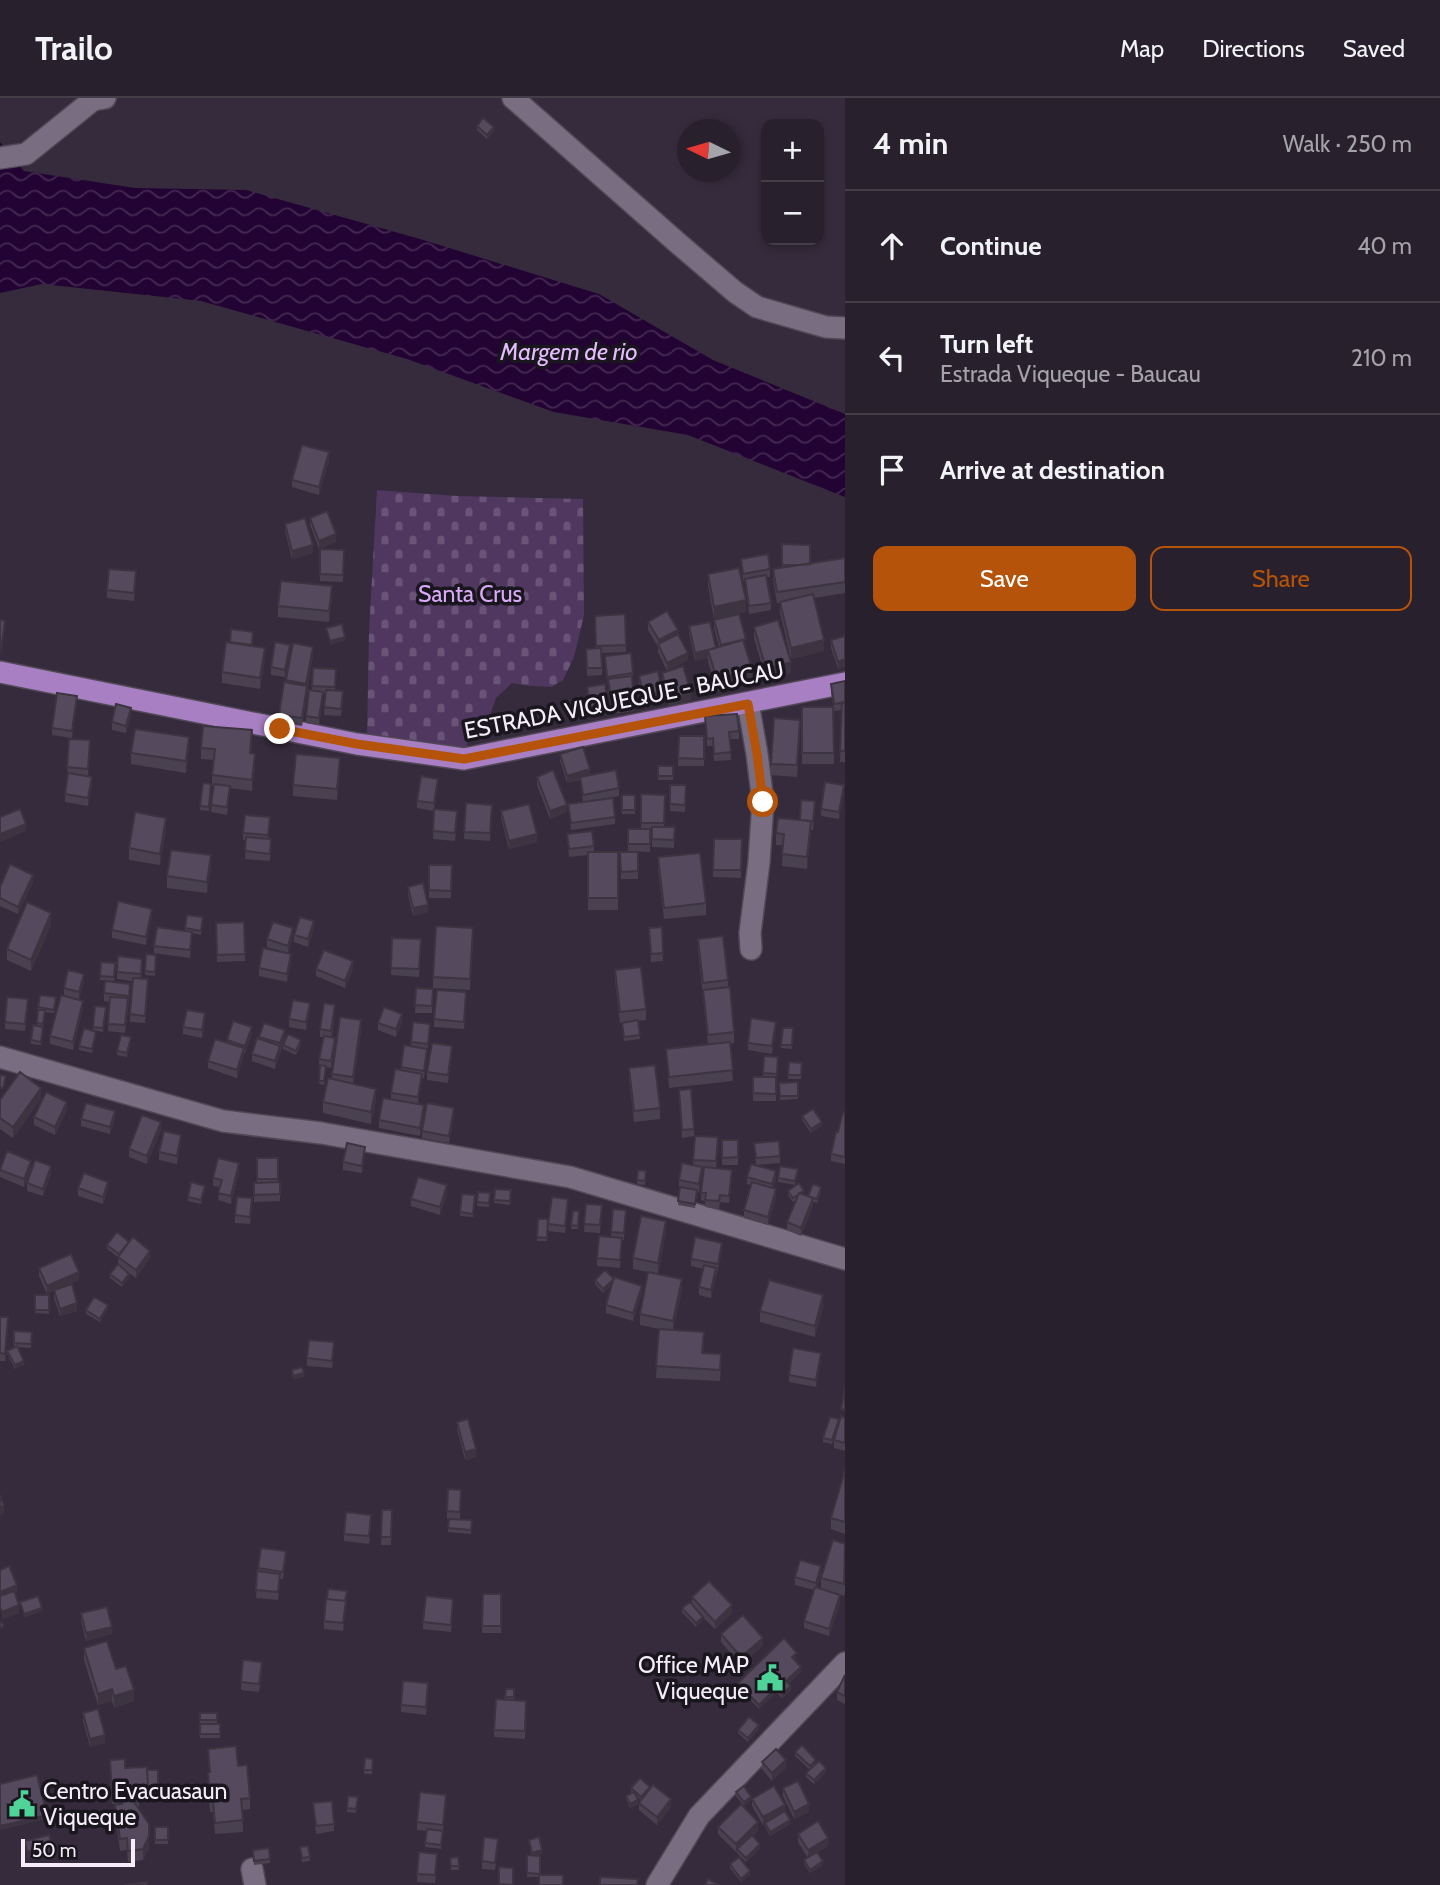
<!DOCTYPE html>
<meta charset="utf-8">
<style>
:root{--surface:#28202d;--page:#342d39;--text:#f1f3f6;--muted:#a5a3aa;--line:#443e49;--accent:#b45309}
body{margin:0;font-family:Cabin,sans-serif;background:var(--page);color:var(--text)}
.controls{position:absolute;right:21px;top:21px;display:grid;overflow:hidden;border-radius:14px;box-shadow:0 4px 10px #0003}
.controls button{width:63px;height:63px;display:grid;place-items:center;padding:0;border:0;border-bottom:2px solid var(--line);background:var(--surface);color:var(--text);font:35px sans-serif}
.compass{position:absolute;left:677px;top:21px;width:63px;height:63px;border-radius:50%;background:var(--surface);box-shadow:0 4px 10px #0003;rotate:275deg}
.scale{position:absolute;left:21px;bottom:18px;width:114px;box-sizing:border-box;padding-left:7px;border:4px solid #f5eef9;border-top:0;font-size:19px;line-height:24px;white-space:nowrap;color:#f5eef9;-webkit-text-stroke:5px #1a161e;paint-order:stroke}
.stop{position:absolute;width:21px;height:21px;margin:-16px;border:5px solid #b45309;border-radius:50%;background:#fff}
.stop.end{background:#b45309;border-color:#fff;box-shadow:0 2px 7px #0008}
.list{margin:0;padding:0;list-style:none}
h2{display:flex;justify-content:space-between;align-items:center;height:91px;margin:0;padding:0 28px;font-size:30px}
h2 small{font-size:23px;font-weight:400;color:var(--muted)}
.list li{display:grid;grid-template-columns:46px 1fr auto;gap:21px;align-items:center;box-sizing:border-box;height:112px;padding:0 28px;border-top:2px solid var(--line)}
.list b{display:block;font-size:26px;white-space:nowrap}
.list p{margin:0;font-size:23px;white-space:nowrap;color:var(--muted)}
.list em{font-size:23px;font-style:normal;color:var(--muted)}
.actions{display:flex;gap:14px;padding:21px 28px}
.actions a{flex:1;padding:16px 0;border:2px solid var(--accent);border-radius:14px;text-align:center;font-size:24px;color:var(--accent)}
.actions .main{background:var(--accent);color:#fff}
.icon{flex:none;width:38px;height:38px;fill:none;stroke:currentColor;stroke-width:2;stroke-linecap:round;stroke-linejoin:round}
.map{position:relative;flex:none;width:845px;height:1787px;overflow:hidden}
header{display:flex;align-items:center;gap:42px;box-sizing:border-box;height:98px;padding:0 35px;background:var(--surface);border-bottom:2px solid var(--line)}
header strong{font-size:33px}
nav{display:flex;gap:38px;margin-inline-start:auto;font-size:24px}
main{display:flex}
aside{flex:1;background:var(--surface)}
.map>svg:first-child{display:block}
</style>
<header>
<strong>Trailo</strong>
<nav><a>Map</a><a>Directions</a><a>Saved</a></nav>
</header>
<main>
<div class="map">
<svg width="845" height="1787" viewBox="0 0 845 1787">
<defs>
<pattern id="cemetery-stones" width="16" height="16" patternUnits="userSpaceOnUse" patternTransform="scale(1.75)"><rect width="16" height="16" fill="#4f375f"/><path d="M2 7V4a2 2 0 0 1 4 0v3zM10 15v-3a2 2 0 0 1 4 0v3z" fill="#695477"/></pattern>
<pattern id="water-waves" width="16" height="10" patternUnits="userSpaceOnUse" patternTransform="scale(1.75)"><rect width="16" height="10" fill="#230333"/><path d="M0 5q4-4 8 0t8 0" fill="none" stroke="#442851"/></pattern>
</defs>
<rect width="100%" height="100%" fill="#352b3c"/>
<!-- cemetery -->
<path fill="url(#cemetery-stones)" d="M377,392L457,398L583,401L584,517L574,559L563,582L552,589L530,588L512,585L496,600L488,623L469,622L467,650L367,637L369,533Z"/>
<!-- water -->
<path fill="url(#water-waves)" d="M0,44L24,73L135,90L246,92L420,141L599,196L713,262L845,316V399L688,337L554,314L407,261L201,203L42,186L0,195Z"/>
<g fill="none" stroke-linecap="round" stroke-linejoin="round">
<!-- minor casing -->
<g stroke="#514856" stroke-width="24">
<path id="minor" d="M513,0L680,147L735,194L757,209L826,229L845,230
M0,60L26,56L93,2L105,0
M748,605L757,656L763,704L759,764L750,835L751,851
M0,959L223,1023L321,1035L570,1079L845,1161
M252,1771L255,1787
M657,1787L699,1718L845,1565"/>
</g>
<!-- major casing -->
<g stroke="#514856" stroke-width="24">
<path id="major" d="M0,574L357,646L464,661L845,585"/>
</g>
<!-- minor -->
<use href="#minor" stroke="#796e81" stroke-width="21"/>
<!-- major -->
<use href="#major" stroke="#a77fc2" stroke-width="21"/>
</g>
<!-- wall -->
<path fill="#494050" d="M477,28L494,33L487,41L477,32Z
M329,362L319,397L292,389V382Z
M310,420L336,444L319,451L310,427Z
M285,426L313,455L292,461L285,433Z
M782,446L810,466L845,460V495L814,500L824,553L791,561L780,515V505H777L773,482V471L782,470Z
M320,451L344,452L343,484L320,483Z
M741,461L770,471V479H767L771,505V512L749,516L745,483H743Z
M708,476L746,514L714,521L708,488Z
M136,481L134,503L107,500V492Z
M332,499L329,524L278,519V508Z
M625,516L626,554L602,555V577L587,578L586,551L596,550L595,518Z
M714,522L746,548H745L752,582L717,593L708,564V560L695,563L689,536V528L716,550L719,549L714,530Z
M648,524L678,536L688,562L667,573L658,554V549L648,532Z
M754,529L791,575L766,582L754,540Z
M845,538V569L838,571L831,550V542Z
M253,541V548L265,561L260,591L222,585V574L230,544Z
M293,545L313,557L302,628L279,624V617L286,584Z
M290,555L285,579L271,577V569Z
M605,558L633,575V583H632L634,613L612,616L605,566Z
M313,570L336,579L335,593L343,601L341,618L324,617L325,596H323L319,627L306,625V618L312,593Z
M662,575L691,602L669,608L662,582Z
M639,578L662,601L644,606L639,585Z
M845,583V664H840L842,612L834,613L831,594V586Z
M587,589L608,608V616L591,619L587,596Z
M77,605L72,640L52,637V630Z
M802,609H833L834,666H802Z
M131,617L126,635L112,632V624Z
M705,618L739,633V641H730L731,662L714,663L713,648H707Z
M800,633L797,679L771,677V666Z
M679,638H704V668H678Z
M252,643L251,656L255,667L252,693L230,690L227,717L211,714L213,688H212V677L213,662L201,661V650Z
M90,650L88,678L92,687L88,708L65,704V696L68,677L67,669Z
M189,650L186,675L131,666V655Z
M560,656L590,677L619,690V698L599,702L615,719V726L571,732L568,706L583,704L580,682L567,685L560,663Z
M658,668H673V682H658Z
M340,671L337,702L293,698V687Z
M537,679L567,714L550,721L537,687Z
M211,686L209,713L200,712V708Z
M670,687H686L685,714L670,713Z
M438,688L434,711L457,720L455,743L433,741L434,713L417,710V703Z
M844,694L839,721L821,718V711Z
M641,696L665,697L664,729H675L674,750L652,749V733H650V754L628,753V731H641Z
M622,697H635V716H622Z
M815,703L813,732H811L807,771L782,768L783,747H776V735L800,722Z
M466,705L492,707L490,743L464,741Z
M501,713L537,744L509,751L501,720Z
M270,726L268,741L271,749L270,763L245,761L246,742H243V735Z
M166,731L160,767L129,762V750Z
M567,736L594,748V754H618V812H588V757L569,759Z
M714,741H742L741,780L713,779Z
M620,754H638V781H621Z
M658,759L706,805V817L664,821L658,771Z
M429,767H452L451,800H429Z
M211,768L207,795L167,790V778Z
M33,784L18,816L0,808V789Z
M408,789L428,814L413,818L408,797Z
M187,817L203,823L201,837L192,835L190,860L154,855V848L185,833Z
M152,818L146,847L112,840V832Z
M244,824L245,863L217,864L216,825Z
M51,827L31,873L7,862V851Z
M662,829L663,863L651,864L649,830Z
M314,831L308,849L294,844V837Z
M293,838L288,855L291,863L287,884L259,878V870L284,854L267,849V841Z
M392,840L421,841L419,879L391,877Z
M473,841L470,892L433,890V879Z
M698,841L728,882V890L734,934V945L730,946L733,983L669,990L666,951L708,947L698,852Z
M146,856L156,857L155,878L145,877Z
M101,864L115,865L114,883L100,882Z
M142,868L141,880L148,889L145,925L130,924L132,883L117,881V874Z
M316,871H353L345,890L316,878Z
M615,872L646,911V922L638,923L640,941L624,943L622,925H620L615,883Z
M84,884L79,901L83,910L73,952L50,946V938L64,897V890Z
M416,890L433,891L432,915H415Z
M130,894L125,935L108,933L110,904L104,903V895Z
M466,902L464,931L434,929V921Z
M56,903L54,915L45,914L41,947L31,946V942L37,928L38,909Z
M28,909L25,933L5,931V924Z
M310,912L306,932L289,929V921Z
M106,913L103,934L93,932V929Z
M335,915L332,940L335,948L331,970L326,969L324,987L319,986L320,968H319V961L323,939H320V931Z
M205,923L202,940L183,936V929Z
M402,924L396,939L378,932V925Z
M413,924L430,934L424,980H422L418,1006L424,1015L420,1038L379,1030V1022L391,1001V995L401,972V969L411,948Z
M783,930H793L792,951L781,950Z
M776,932L772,956L748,952V945Z
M361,934L353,986L376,1002L371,1026L323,1015V1004L332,981V976Z
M252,936L245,955H244L237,980L208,970V963L227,944V942Z
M96,938L92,955L79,952V948Z
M259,939L285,940L275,971L252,963V956L259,941Z
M131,943L127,959L117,957V953Z
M301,946L296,957L283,951V947Z
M452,956L448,985L427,982V974Z
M764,958L778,959L776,980V1003H753V979H763Z
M789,964L802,965L801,981H788Z
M629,970L660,1010V1021L634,1024L629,981Z
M798,984V1001L780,1002L779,985Z
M679,992L694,1031V1038L682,1040Z
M41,1001L13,1040L0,1031V1002Z
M67,1012L55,1037L34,1027V1019Z
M845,1015V1066L831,1063V1056Z
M454,1018L449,1045L422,1040V1033Z
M802,1018L822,1028L811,1035L802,1022Z
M115,1020L110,1036L81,1028V1021Z
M161,1032L147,1066L129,1059V1051Z
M695,1038L718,1047L716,1070L732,1080L729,1105L720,1104L719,1111L705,1109V1103L701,1102L704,1070H702V1076L699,1094L697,1093L695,1110L678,1107L680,1090L679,1089V1082L693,1067Z
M722,1042H738V1067H722Z
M181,1044L177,1066L159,1062V1054Z
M754,1045L780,1058V1065L757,1067L776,1081L773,1090L776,1099L768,1127L744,1120V1112L751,1087L747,1086V1079L756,1067Z
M365,1056L362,1075L343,1072V1064Z
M257,1060H278V1084H280V1103L254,1104V1085H257Z
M31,1070L24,1089L0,1079V1072Z
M638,1072L646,1073L645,1087L637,1086Z
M239,1073L231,1106L218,1102L220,1089L213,1088V1080Z
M798,1075L795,1087L778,1084V1080Z
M51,1076L43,1098L27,1093V1085Z
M78,1090L108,1091L103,1106L78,1098Z
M495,1091L511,1092L510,1107L494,1105Z
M205,1092L201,1106L188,1103V1099Z
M788,1093L804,1096L808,1099L821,1093L817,1105L813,1104V1108L801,1138L787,1132V1124L796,1102L793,1104L788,1097Z
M478,1094L490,1095L489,1109L477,1108Z
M447,1095L440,1117L411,1108V1101Z
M462,1096L475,1097L473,1119L460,1118Z
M586,1106L602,1107L600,1135L584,1134Z
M252,1108L250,1126L235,1125V1117Z
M568,1108L565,1135L548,1133V1126Z
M613,1111L626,1112L624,1142H622L620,1170L597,1168V1160L611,1139Z
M573,1113H579L578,1131H571Z
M538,1121H548L547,1143H537Z
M666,1134L658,1176L682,1192L673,1232L704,1245L703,1255L721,1267L720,1283L656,1280L659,1231L640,1227V1216L648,1174L633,1171V1160Z
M107,1147L150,1160L136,1180L118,1167V1159L107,1151Z
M722,1152L711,1200L699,1197V1189L703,1171L691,1168V1161Z
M39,1170L79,1182L60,1190L77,1213L60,1218L54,1200V1193L47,1196L39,1178Z
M110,1176L129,1180L122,1189L110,1180Z
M614,1181L642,1195L633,1223L606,1215V1207L612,1187L603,1195L595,1186V1182Z
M35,1197H49V1216L35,1215Z
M823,1209L815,1239L760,1224V1213Z
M108,1211L100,1224L86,1216V1212Z
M0,1219L8,1227L5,1263H0Z
M32,1234L31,1250L17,1249L24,1267L15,1271L7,1256V1253L14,1249V1245Z
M334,1252L332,1270L307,1268V1260Z
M821,1262L816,1289L789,1284V1277Z
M845,1320V1353L834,1350V1342Z
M457,1324L476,1359L465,1362L457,1331Z
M839,1325L832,1346L823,1344V1340Z
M845,1372V1436L831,1431V1420Z
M461,1400L460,1421L472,1422L471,1436L448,1434L449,1421H447V1413Z
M382,1412H392L391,1447H381Z
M371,1424L369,1446L344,1443V1436Z
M845,1446V1495L844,1498L821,1491V1480Z
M286,1461L283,1481H280L278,1502L256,1500L258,1470Z
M821,1476L817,1490L840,1505L829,1538L804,1530V1523L814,1492L795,1487V1479Z
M347,1493L343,1533L324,1531V1523Z
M483,1496H501V1535H482Z
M692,1499L732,1515L715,1531L703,1519V1522L696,1529L682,1514V1510L692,1506Z
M453,1508L451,1534L423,1531V1524Z
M81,1515L112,1536L86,1543L81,1523Z
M721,1536L763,1547L741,1567L721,1544Z
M84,1550L116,1571L134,1603L114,1610L112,1603L98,1607L84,1562Z
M797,1558L794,1561L801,1573L788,1586L791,1592L782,1600L776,1594L759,1611L738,1589V1585Z
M262,1572L259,1594L241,1592V1584Z
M845,1577V1606L837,1602V1594Z
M506,1591H514V1602L526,1603L525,1641L494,1639L496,1601L505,1602Z
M428,1593L426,1617L401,1614V1607Z
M83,1615L105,1645L90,1649L83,1623Z
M200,1615H217V1626H220V1640H200Z
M759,1631L748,1644L738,1635V1632Z
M208,1651L238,1668L250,1700V1711L242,1712L243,1734L215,1736L213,1714H210L208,1685V1674H209Z
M795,1654L826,1674L814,1686L806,1679V1675L810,1672L795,1658Z
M365,1660L373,1661L372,1676H364Z
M110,1662L158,1688V1692H148V1704H139V1712L149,1750L143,1762L128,1764L127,1752L120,1753L115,1718V1707L121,1706V1705L112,1706Z
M762,1664L786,1670L772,1683L762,1671Z
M631,1690L671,1709L657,1727L639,1712V1705L641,1702L635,1697L638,1706L630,1710L626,1701V1698L632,1694L631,1693Z
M783,1690L809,1714L794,1721L783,1698Z
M736,1694L751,1702L744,1708L736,1698Z
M348,1698L358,1699L356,1715L347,1714Z
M752,1701L785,1713L790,1726L770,1738L765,1728V1726L763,1727L752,1708Z
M313,1705L334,1726V1733L316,1736Z
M446,1705L441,1751L425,1749L427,1733L417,1732V1724Z
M155,1729H168V1746H155Z
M718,1729L758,1732L753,1738L760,1750L746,1764L737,1755V1753L736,1754L718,1736Z
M798,1736L828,1748L818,1754L823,1767L810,1775L804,1766V1762L808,1760L798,1744Z
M529,1742L542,1756L536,1757L540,1758V1777L539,1779H527V1757H531Z
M498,1748L495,1772L482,1771V1763Z
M300,1749L310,1759V1763L302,1764Z
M253,1756L270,1761V1765L254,1767Z
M458,1759L459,1772H451L450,1760Z
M437,1763L435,1785L417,1784V1776Z
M730,1766L750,1777L741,1784L730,1770Z"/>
<!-- shaded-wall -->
<path fill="#3c3441" d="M494,29V33L487,41V37Z
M329,354V362L319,397V389Z
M336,436V444L319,451V443Z
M313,447V455L292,461V453Z
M332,488V499L329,524V513Z
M746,502V514L714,521V509Z
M5,523V531L1,559V551Z
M678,532V539L659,548V542Z
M345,539V543L330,547V543Z
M824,542V553L791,561V550Z
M290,547V555L285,579V572Z
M313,549V557L302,628L306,586Z
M265,550V561L260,591V580Z
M708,552V560L695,563V555Z
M688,555V562L667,573V565Z
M845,561V569L838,571V564Z
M791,564V575L766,582V571Z
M752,571V582L717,593V581Z
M323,594V602L319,627V620Z
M662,594V601L644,606V598Z
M691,595V602L669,608V601Z
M77,598V605L72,640V633Z
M131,610V617L126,635V628Z
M189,639V650L186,675V663Z
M255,656V667L252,693V682Z
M340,660V671L337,702V691Z
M590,671V678L567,685V678Z
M92,679V687L88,708V700Z
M438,681V688L434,713V705Z
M844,687V694L839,721V714Z
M567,707V714L550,721V713Z
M166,720V731L160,767V756Z
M811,723V735L807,771V759Z
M26,726V733L0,744V736Z
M537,736V744L509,751V743Z
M211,757V768L207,795V784Z
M33,777V784L18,816V809Z
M428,807V814L413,818V810Z
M152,811V818L146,847V839Z
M51,815V827L31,873V862Z
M314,823V831L308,849V841Z
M293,830V838L288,855V848Z
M291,856V863L287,884V876Z
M353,863V871L345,890V883Z
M84,876V884L79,902V894Z
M83,903V910L73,952V944Z
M310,905V912L306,932V924Z
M335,907V915L331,941V933Z
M205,915V923L202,940V932Z
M402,916V924L396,939V931Z
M361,922V934L353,990V979Z
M776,924V932L772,956V948Z
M252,929V936L245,955V948Z
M285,932V940L280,953V945Z
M335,940V948L331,970V963Z
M280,948V955L275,971V963Z
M452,948V956L448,985V977Z
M244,950V958L237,980V972Z
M422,976V983L418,1007V999Z
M41,990V1001L13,1040V1029Z
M376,991V1002L371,1026V1014Z
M67,1004V1012L55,1037V1029Z
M424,1007V1015L420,1038V1030Z
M454,1010V1018L449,1045V1038Z
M115,1013V1020L110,1036V1029Z
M161,1024V1032L147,1066V1058Z
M822,1024V1028L811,1035V1031Z
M181,1037V1044L177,1066V1058Z
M365,1049V1056L362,1075V1068Z
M31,1063V1070L24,1089V1081Z
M239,1065V1073L231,1106V1098Z
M51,1068V1076L43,1098V1091Z
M702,1069V1076L699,1094V1086Z
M776,1073V1081L772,1094V1086Z
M108,1084V1091L103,1106V1099Z
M447,1087V1095L440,1117V1109Z
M776,1091V1099L768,1127V1119Z
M813,1100V1108L801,1138V1130Z
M666,1123V1134L658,1176V1165Z
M722,1145V1152L718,1174V1166Z
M150,1153V1160L136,1180V1172Z
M716,1170V1178L711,1200V1192Z
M79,1174V1182L47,1196V1188Z
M129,1176V1180L122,1189V1185Z
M614,1181V1185L603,1195V1191Z
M682,1181V1192L673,1234V1223Z
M642,1188V1195L633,1223V1215Z
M823,1197V1209L815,1239V1228Z
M77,1205V1213L60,1218V1211Z
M108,1207V1211L100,1224V1221Z
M821,1255V1262L816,1289V1282Z
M24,1263V1267L15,1271V1267Z
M304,1275V1279L293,1282V1278Z
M476,1351V1359L465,1362V1354Z
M4,1408V1415L0,1417V1409Z
M821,1468V1476L816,1493V1485Z
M17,1487V1495L0,1502V1494Z
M840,1497V1505L829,1538V1531Z
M19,1507V1515L2,1522V1514Z
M732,1507V1515L715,1531V1524Z
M42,1510V1513L24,1520V1516Z
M703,1519V1522L696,1529V1525Z
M112,1529V1536L86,1543V1535Z
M763,1540V1547L741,1567V1559Z
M801,1569V1573L786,1587V1583Z
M791,1588V1592L782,1600V1596Z
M776,1590V1594L759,1611V1607Z
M112,1591V1603L98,1607V1596Z
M134,1592V1603L114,1610V1598Z
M759,1627V1631L748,1644V1640Z
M105,1637V1645L90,1649V1641Z
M786,1662V1670L772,1683V1675Z
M826,1670V1674L814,1686V1682Z
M751,1699V1702L744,1708V1704Z
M671,1701V1709L657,1727V1719Z
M638,1702V1706L630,1710V1706Z
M809,1706V1714L794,1721V1714Z
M785,1707V1714L763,1727V1719Z
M47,1717V1721L0,1732V1728Z
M790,1722V1726L770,1738V1734Z
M758,1724V1732L736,1754V1746Z
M149,1738V1750L143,1762V1751Z
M828,1740V1748L808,1760V1752Z
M760,1746V1750L746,1764V1760Z
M52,1748V1756L27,1761V1754Z
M542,1752V1756L532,1758V1755Z
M823,1763V1767L810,1775V1772Z
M750,1773V1777L741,1784V1781Z"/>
<!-- building -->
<path fill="#554a5d" stroke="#3c3441" stroke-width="2" d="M483,20L494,29L487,37L477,28Z
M302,347L329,354L319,389L292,382Z
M327,413L336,436L319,443L310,420Z
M305,420L313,447L292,453L285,426Z
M782,446L810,447V466L799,467H782Z
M320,451L344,452L343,477L320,476Z
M768,456L770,471L743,476L741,461Z
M845,460V484L777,494L773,471Z
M739,470L746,502L714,509L708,476Z
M109,471L136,473L134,495L107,492Z
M766,477L771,505L749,508L745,481Z
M281,483L332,488L329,513L278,508Z
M813,496L824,542L791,550L780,504Z
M667,513L678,532L659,542L648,524Z
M625,516L626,547L596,548L595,518Z
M739,516L746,541L721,547L714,522Z
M0,522L5,523L1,551H0Z
M778,522L791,564L766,571L754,529Z
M710,524L716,550L695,555L689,528Z
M342,526L345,539L330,543L326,530Z
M231,531L253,534L252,547L230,544Z
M678,536L688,555L667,565L658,546Z
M845,538V561L838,564L831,542Z
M743,542L752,571L717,581L708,552Z
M226,544L265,550L260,580L222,574Z
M275,544L290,547L285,572L271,569Z
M293,545L313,549L306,586L286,582Z
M601,550L602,570H587L586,551Z
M631,555L633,575L607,579L605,558Z
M683,568L691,595L669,601L662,575Z
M313,570L336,571L335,589L312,588Z
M658,573L662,594L644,598L639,578Z
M632,578L634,605L612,608L608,581Z
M845,583V604L834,606L831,586Z
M284,584L307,588L302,620L279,617Z
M605,586L608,608L591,611L587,589Z
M309,592L323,594L319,620L306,618Z
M326,592L343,593L341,611L324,609Z
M57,595L77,598L72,633L52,630Z
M842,605H845V653H840Z
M116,606L131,610L126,628L112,624Z
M802,609H833L834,655H802Z
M737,616L739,633L729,634L731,654L714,656L713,640L707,641L705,618Z
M774,620L800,622L797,667L771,666Z
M203,628L252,632L250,655L255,656L252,682L212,677L215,651L201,650Z
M135,631L189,639L186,663L131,655Z
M679,638H704V661L678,660Z
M69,641L90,642L88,671L67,669Z
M583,649L590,671L567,678L560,656Z
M296,656L340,660L337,691L293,687Z
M658,668H673V678H658Z
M553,672L567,707L550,713L537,679Z
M616,672L619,690L583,697L580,679Z
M68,675L92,679L88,700L65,696Z
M421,678L438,681L434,705L417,703Z
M825,684L844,687L839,714L821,711Z
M203,685L211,686L209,709L200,708Z
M214,686L230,688L227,709L211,707Z
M670,687H686L685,707L670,706Z
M641,696L665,697L664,725H641Z
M622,697H635V712H622Z
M613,700L615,719L571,725L568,706Z
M801,702L815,703L813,724L800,722Z
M466,705L492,707L490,735L464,734Z
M529,706L537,736L509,743L501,713Z
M20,711L26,726L0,736V719Z
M434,711L457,713L455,735L433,733Z
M135,714L166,720L160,756L129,750Z
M245,717L270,719L268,737L243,735Z
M778,720L811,723L807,759L782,756L784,736L776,735Z
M652,729H675L674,742L652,741Z
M628,731H650V746H628Z
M592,733L594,748L569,751L567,736Z
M246,739L271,741L270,756L245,753Z
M714,741H742L741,772H713Z
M171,752L211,757L207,784L167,778Z
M588,754H618V800H588Z
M620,754H638V773L621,774Z
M700,755L706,805L664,810L658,759Z
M10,766L33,777L18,809L0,800V789Z
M429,767H452L451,793L429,792Z
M423,785L428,807L413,810L408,789Z
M118,803L152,811L146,839L112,832Z
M27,804L51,815L31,862L7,851Z
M187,817L203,819L201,833L185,830Z
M300,819L314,823L308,841L294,837Z
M244,824L245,856L217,857L216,825Z
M273,824L293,830L288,848L267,841Z
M436,828L473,830L470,881L433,879Z
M157,829L192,834L190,852L154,848Z
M662,829L663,855L651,856L649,830Z
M723,838L728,882L703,885L698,841Z
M392,840L421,841L419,871L391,870Z
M263,850L291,856L287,876L259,870Z
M324,852L353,863L345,883L316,871Z
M146,856L156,857L155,874L145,873Z
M118,858L142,861L141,876L117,874Z
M101,864L115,865L114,879L100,878Z
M641,869L646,911L620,914L615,872Z
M68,872L84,876L79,894L64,890Z
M133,880L148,881L145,918L130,916Z
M105,883L130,886L129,898L104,895Z
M730,889L734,934L708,937L703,892Z
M416,890L433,891L432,908L415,907Z
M437,892L466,894L464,924L434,921Z
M40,897L56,899L54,912L38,909Z
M61,897L83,903L73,944L50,938Z
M7,899L28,901L25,926L5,924Z
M110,899L128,900L125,927L108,926Z
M293,902L310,905L306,924L289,921Z
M324,905L335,907L331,933L320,931Z
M95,908L106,909L103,930L93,929Z
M384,909L402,916L396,931L378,925Z
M38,912H45L43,926L37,925Z
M187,912L205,915L202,932L183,929Z
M340,919L361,922L353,979L332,976Z
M751,920L776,924L772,948L748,945Z
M638,922L640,937L624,939L622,925Z
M233,923L252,929L245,948L227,942Z
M413,924L430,926L428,946L411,944Z
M264,925L285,932L280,945L259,939Z
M33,927L43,929L41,944L31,942Z
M84,930L96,934L92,951L79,948Z
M783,930H793L792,947H781Z
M288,936L301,942L296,953L283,947Z
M121,937L131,939L127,955L117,953Z
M324,938L335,940L331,963L319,961Z
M257,940L280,948L275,963L252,956Z
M215,941L244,950L237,972L208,963Z
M730,944L733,972L669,979L666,951Z
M432,945L452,948L448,977L427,974Z
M404,947L427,951L424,973L401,969Z
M764,958L778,959L777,976L763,975Z
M789,964L802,965L801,977H788Z
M320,967L326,968L324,983H319Z
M655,967L660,1010L634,1013L629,970Z
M395,971L422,976L418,999L391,995Z
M20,974L41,990L13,1029L0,1020V1002Z
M0,977L6,978L3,990H0Z
M753,979H776V996L753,995Z
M328,980L376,991L371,1014L323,1004Z
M798,984V998H780L779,985Z
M691,991L694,1031L682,1032L679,992Z
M46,994L67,1004L55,1029L34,1019Z
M383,1000L424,1007L420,1030L379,1022Z
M86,1005L115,1013L110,1029L81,1021Z
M427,1005L454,1010L449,1038L422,1033Z
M813,1011L822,1024L811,1031L802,1018Z
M843,1014L845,1015V1059L831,1056L836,1034H838Z
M142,1017L161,1024L147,1058L129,1051Z
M164,1033L181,1037L177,1058L159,1054Z
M695,1038L718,1039L716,1063L693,1062Z
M722,1042H738V1059L722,1060Z
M779,1043L780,1058L756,1060L754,1045Z
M347,1045L365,1049L362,1068L343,1064Z
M7,1053L31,1063L24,1081L0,1072Z
M218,1060L239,1065L231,1098L218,1095L222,1082L213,1080Z
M257,1060H278V1081H257Z
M35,1062L51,1068L43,1091L27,1085Z
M682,1065L702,1069L699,1086L679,1082Z
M751,1066L776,1073L772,1086L747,1079Z
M780,1068L798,1071L795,1083L778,1080Z
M704,1069L732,1072L729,1098L720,1097L719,1103L705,1102L706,1095H701Z
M638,1072L646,1073L645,1083L637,1082Z
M84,1075L108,1084L103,1099L78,1090Z
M418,1079L447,1087L440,1109L411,1101Z
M191,1084L205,1088L201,1102L188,1099Z
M280,1084V1096L254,1097V1085Z
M752,1084L776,1091L768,1119L744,1112Z
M799,1085L804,1093L800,1095H799L798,1097L793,1100L788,1093Z
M813,1086L821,1089L817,1101L808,1098Z
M680,1089L697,1092L695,1106L678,1103Z
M495,1091L511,1092L510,1103L494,1102Z
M478,1094L490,1095L489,1105L477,1104Z
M799,1095L813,1100L801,1130L787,1124Z
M462,1096L475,1097L473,1116L460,1114Z
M237,1099L252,1100L250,1119L235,1117Z
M552,1099L568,1101L565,1128L548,1126Z
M586,1106L602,1107L600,1127L584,1126Z
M613,1111L626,1112L624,1135L611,1134Z
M573,1113H579L578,1128L571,1127Z
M641,1118L666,1123L658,1165L633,1160Z
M538,1121H548L547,1140L537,1139Z
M117,1134L129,1144L119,1156L107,1147Z
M599,1138L622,1140L620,1162L597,1160Z
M133,1139L150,1153L136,1172L118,1159Z
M695,1139L722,1145L718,1166L691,1161Z
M71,1156L79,1174L47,1188L39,1170Z
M118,1166L129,1176L122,1185L110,1176Z
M704,1167L716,1170L711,1192L699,1189Z
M605,1172L614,1181L603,1191L595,1182Z
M648,1174L682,1181L673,1223L640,1216Z
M614,1179L642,1188L633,1215L606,1207Z
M769,1182L823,1197L815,1228L760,1213Z
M72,1186L77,1205L60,1211L54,1192Z
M35,1197H49V1212H35Z
M94,1199L108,1207L100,1221L86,1212Z
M0,1219H8L5,1256L0,1255Z
M659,1231L704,1234L702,1255L721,1256L720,1272L656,1268Z
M14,1233L32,1234L31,1246L14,1245Z
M309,1242L334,1244L332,1263L307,1260Z
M17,1248L24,1263L15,1267L7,1253Z
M793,1250L821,1255L816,1282L789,1277Z
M302,1269L304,1275L293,1278L292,1272Z
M845,1290V1312L841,1311Z
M841,1318L845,1320V1345L834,1342Z
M830,1319L839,1321L832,1342L823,1340Z
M468,1321L476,1351L465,1354L457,1324Z
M845,1372V1424L831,1420Z
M448,1391L461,1392L460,1414L447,1413Z
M0,1397L4,1408L0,1409Z
M382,1412H392L391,1439H381Z
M346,1414L371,1417L369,1438L344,1436Z
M449,1421L472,1422L471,1432L448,1430Z
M833,1442L845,1446L844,1486L821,1480Z
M261,1450L286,1453L283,1474L258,1470Z
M800,1462L821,1468L816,1485L795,1479Z
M9,1468L17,1487L0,1494V1472Z
M257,1473L280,1476L278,1494L256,1492Z
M709,1483L732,1507L715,1524L692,1499Z
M815,1489L840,1497L829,1531L804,1523Z
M328,1491L347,1493L345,1503L327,1501Z
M14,1493L19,1507L2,1514L0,1509V1498Z
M483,1496H501V1528H482Z
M38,1498L42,1510L24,1516L20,1504Z
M426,1498L453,1501L451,1527L423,1524Z
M326,1501L346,1503L343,1525L324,1523Z
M690,1504L703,1519L696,1525L682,1510Z
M107,1509L112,1529L86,1535L81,1515Z
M743,1517L763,1540L741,1559L721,1536Z
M2,1524L4,1528L0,1530V1525Z
M784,1540L797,1555L792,1559L801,1569L786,1583L791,1588L782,1596L776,1590L759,1607L738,1585Z
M107,1543L116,1571L126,1568L134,1592L114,1598L112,1591L98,1596L84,1550Z
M243,1562L262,1564L259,1586L241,1584Z
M845,1577V1598L837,1594Z
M403,1583L428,1585L426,1609L401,1607Z
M506,1591H514V1599H505Z
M496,1601L526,1603L525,1633L494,1632Z
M98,1611L105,1637L90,1641L83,1615Z
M200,1615H217V1622H200Z
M749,1619L759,1627L748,1640L738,1632Z
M200,1626H220V1636H200Z
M802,1647L816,1662L810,1668L795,1654Z
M236,1648L238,1668L247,1667L250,1700L241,1701L243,1722L215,1725L213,1703H210L208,1674H210L208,1651Z
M776,1651L786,1662L772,1675L762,1664Z
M365,1660L373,1661L372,1672H364Z
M125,1661V1670L147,1669L148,1693H139V1704H134L149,1726V1738L143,1751L128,1753L127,1740L120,1741L115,1707L122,1706L121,1694H112L110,1662Z
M819,1663L826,1670L814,1682L806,1675Z
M147,1672H158V1688H148Z
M37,1677L47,1717L0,1728V1686Z
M640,1680L650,1689L641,1699L631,1690Z
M798,1683L809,1706L794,1714L783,1690Z
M653,1687L671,1701L657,1719L639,1705Z
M744,1688L751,1699L744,1704L736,1694Z
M774,1688L785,1707L763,1719L752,1701Z
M420,1694L446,1697L443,1727L417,1724Z
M634,1694L638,1702L630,1706L626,1698Z
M348,1698L358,1699L356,1711L347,1710Z
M332,1703L334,1726L316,1728L313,1705Z
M741,1706L758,1724L736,1746L718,1729Z
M785,1713L790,1722L770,1734L765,1725Z
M818,1723L828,1740L808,1752L798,1736Z
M155,1729H168V1742H155Z
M427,1731L443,1733L441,1747L425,1745Z
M49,1737L52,1748L27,1754L25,1743Z
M752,1737L760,1746L746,1760L737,1751Z
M484,1739L498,1741L495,1765L482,1763Z
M539,1739L542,1752L532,1755L529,1742Z
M308,1748L310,1759L302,1760L300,1749Z
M269,1750L270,1761L254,1763L253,1752Z
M419,1754L437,1756L435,1777L417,1776Z
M817,1754L823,1763L810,1772L804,1762Z
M527,1757L540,1758V1776L527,1775Z
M458,1759L459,1768H451L450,1760Z
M739,1759L750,1773L741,1781L730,1766Z
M499,1769L513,1770V1787L499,1786Z
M539,1777H563V1787H539Z
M600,1779L638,1781L637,1787H600Z
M708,1781L719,1787H705Z
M147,1784V1787H124Z"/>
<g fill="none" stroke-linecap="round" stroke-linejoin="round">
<!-- route -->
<path stroke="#b45309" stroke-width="9" d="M280,631L357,646L464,661L748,606L757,656L763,704"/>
</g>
<!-- icons -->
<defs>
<g id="civic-bare" transform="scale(2.1)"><path d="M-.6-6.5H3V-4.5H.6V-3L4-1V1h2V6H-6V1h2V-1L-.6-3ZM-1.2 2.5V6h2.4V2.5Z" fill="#4ed399" stroke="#1a161e" stroke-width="2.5" paint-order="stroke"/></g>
</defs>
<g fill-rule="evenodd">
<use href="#civic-bare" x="770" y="1580"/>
<use href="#civic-bare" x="22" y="1706"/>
</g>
<g text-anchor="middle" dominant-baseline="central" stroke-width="7" stroke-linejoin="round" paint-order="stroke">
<!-- park labels -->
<g font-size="23" fill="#daaafa" stroke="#1a161e">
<text x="470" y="496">Santa Crus</text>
</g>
<!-- street labels -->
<g font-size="23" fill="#f5eef9" stroke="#1a161e">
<text transform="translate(624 602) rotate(-11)">ESTRADA VIQUEQUE - BAUCAU</text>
</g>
<!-- poi labels -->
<g font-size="23" fill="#f5eef9" stroke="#1a161e" text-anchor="end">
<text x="749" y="1567">Office MAP<tspan x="749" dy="26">Viqueque</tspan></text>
<text x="43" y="1693" text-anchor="start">Centro Evacuasaun<tspan x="43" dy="26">Viqueque</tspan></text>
</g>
<!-- water labels -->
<g font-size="24" font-style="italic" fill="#e2bcfc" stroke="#1a161e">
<text x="569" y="253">Margem de rio</text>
</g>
</g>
</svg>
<div class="controls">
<button>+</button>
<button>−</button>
</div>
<svg class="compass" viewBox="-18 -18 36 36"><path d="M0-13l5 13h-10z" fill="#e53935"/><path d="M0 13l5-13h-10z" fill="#a5a3aa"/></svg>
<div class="scale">50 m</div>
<div class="stop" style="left:763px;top:704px"></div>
<div class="stop end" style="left:280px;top:631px"></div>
</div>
<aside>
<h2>4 min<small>Walk · 250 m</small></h2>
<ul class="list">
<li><svg class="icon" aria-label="ahead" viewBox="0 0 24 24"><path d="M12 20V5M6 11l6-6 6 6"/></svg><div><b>Continue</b></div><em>40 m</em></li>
<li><svg class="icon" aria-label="left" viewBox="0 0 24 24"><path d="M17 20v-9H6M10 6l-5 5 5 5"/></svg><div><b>Turn left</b><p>Estrada Viqueque - Baucau</p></div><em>210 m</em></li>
<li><svg class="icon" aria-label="arrive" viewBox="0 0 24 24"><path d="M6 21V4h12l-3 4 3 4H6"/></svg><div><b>Arrive at destination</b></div></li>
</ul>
<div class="actions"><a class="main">Save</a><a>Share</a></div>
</aside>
</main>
